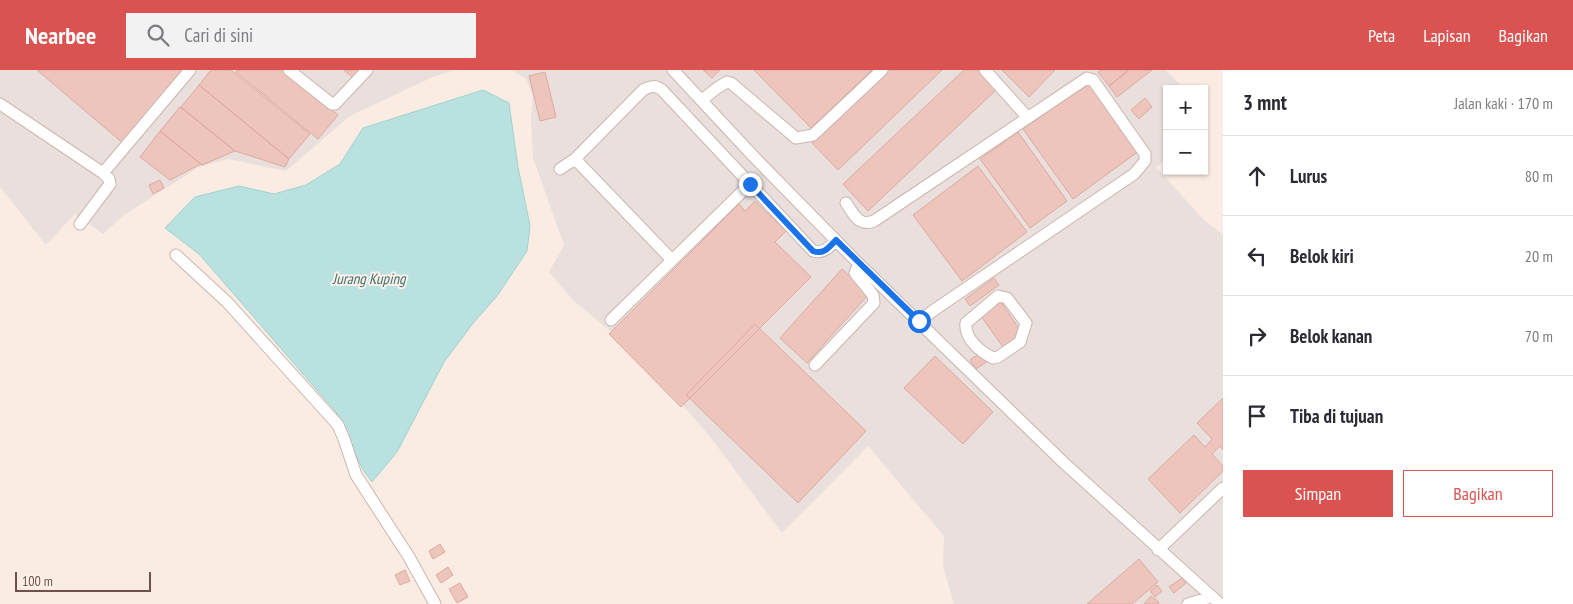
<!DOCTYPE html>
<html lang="id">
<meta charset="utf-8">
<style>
:root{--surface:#fff;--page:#f2f2f3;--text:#2b2b33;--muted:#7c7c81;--line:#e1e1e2;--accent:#da5351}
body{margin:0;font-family:"PT Sans Narrow",sans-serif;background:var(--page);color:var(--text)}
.controls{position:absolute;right:15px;top:15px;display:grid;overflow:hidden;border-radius:0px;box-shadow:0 1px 4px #0004}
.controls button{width:45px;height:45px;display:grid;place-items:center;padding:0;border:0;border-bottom:1px solid var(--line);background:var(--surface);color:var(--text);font:25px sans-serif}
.scale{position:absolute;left:15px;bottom:12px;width:136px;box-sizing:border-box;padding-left:5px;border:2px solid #6f504b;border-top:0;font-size:14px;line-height:18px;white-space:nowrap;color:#6f504b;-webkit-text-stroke:4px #fdf0e8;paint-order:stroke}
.stop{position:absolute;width:15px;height:15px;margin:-11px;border:4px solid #1a73e8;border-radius:50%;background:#fff}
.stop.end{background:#1a73e8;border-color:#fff;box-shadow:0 1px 5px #0008}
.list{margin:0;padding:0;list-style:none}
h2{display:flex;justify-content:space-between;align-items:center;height:65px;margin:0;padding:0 20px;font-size:21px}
h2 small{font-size:16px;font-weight:400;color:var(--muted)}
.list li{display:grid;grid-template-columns:32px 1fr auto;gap:15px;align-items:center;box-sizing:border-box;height:80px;padding:0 20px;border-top:1px solid var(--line)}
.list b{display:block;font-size:19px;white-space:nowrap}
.list em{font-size:16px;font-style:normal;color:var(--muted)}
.actions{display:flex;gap:10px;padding:15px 20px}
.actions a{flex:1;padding:11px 0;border:1px solid var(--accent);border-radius:0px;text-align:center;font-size:18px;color:var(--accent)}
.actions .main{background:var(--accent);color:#fff}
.icon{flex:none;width:28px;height:28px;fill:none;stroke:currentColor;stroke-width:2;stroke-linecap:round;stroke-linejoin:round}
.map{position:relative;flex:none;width:1223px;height:534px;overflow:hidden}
header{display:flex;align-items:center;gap:30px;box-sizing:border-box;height:70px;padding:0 25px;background:var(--accent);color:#fff}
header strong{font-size:24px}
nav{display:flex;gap:28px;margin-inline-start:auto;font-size:18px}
.search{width:350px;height:45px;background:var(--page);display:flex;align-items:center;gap:12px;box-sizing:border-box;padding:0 18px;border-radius:0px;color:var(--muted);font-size:19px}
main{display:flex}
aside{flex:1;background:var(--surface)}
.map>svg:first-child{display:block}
</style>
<header>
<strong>Nearbee</strong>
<div class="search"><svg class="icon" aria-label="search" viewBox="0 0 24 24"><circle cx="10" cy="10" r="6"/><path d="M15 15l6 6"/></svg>Cari di sini</div>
<nav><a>Peta</a><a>Lapisan</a><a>Bagikan</a></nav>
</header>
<main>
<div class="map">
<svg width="1223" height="534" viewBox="0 0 1223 534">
<rect width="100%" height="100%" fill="#faece2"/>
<!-- industrial -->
<path fill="#e9e0dd" d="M0,0H455L435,6L350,46L286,101L228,89L199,97L124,145L103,164L75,144L46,175L0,117Z
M511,0H1166L1184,19H1167V89L1156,97L1203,149L1223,165V534H954L943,496L944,466L868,376L782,463L711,368L642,288L573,230L549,202L564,175L533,88L531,48L533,26L526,9Z"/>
<!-- water -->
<path fill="#b9e1df" stroke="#a0d2cf" d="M483,20L509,33L518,97L530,156L527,181L497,226L474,252L444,292L397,382L372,412L363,400L336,342L199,184L165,158L195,127L239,116L274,124L306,115L340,94L363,58Z"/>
<!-- building -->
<path fill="#edc5bc" stroke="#dea99e" d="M37,0H186L124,74Z
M211,0H231L310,64L289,89L199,15Z
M237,0H284L338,45L318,69L236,2Z
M344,0H363L354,9Z
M703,0H720L712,8Z
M754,0H872L811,58Z
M889,0H942L838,100L812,73Z
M964,0H978L996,20L868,141L843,114Z
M1002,0H1055L1029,27Z
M1101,0H1128L1109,16L1098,2Z
M1130,0H1152L1117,27L1109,16Z
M545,2L556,47L540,51L529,6Z
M1090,12L1139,81L1073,129L1023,59Z
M199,15L289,89L285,97L235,81L181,37Z
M1145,28L1152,37L1139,49L1131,40Z
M180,37L235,81L202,95L160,61Z
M160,61L201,94L170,110L140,87Z
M1018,62L1067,131L1030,158L980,89Z
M978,96L1027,162L962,211L913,145Z
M160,110L164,118L153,124L149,115Z
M755,131L786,161L775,172L811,207L681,337L609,264L739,134L745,141Z
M842,199L869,224L807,293L780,268Z
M994,208L999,215L970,236L965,229Z
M998,228L1022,263L1003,277L978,242Z
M755,254L866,361L798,433L686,325Z
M981,282L988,291L976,299L970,290Z
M935,286L993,342L963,374L904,318Z
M1223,328V380L1220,376L1212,384L1223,396V401L1180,443L1148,409L1194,365L1205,377L1212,369L1197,353Z
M440,474L445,482L433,489L429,481Z
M1139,489L1158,512L1132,534H1087Z
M448,497L453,505L441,513L436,505Z
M405,500L410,511L400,515L395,505Z
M1182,508L1186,513L1174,523L1169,517Z
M460,513L468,527L457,533L449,519Z
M1157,515L1162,521L1155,527L1150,521Z
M1151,526L1159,532L1158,534H1144Z"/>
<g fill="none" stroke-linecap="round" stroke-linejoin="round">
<!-- minor casing -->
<g stroke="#ccb4ad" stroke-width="13">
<path id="minor" d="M289,0L332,34H335L367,0
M673,0L756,89L859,194L1064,393L1220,534
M985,0L1028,48
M702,30L717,18L727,12L731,13L796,68L813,65L882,0
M0,34L103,103
M575,89L672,190
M560,99L575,89L643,20C651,16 655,15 662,20L813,181C824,184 829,177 836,170
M846,133C854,144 858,157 874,151L1087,8L1093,10L1145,84V91L1134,104L937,238L919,251
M80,154L110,114L109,109L103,103L190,0
M176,185L227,232L338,355L344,369L356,405L409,487L435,534
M998,226L1007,228L1026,253L1020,272L998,287L993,288C981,282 964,269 966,253Z
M611,250L750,114
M815,295L874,233L873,225L855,203L859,194
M1158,480L1223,418
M1188,534L1211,527"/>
</g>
<!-- minor -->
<use href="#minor" stroke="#fff" stroke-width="11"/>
</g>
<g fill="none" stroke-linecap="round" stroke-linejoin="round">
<!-- route -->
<path stroke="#1a73e8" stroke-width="6" d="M750,114L813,181C824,185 829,177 836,170L919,251"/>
</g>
<g text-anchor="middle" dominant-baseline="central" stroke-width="4" stroke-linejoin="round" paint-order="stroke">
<!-- water labels -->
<g font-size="15" font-style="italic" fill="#407372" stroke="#fdf0e8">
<text x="369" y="208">Jurang Kuping</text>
</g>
</g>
</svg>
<div class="controls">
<button>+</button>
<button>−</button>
</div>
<div class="scale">100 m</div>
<div class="stop" style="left:919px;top:251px"></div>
<div class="stop end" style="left:750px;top:114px"></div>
</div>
<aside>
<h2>3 mnt<small>Jalan kaki · 170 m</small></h2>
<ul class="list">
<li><svg class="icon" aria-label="ahead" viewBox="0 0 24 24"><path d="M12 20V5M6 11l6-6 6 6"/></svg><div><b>Lurus</b></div><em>80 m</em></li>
<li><svg class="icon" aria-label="left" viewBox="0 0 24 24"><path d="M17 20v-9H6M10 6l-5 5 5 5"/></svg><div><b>Belok kiri</b></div><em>20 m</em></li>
<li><svg class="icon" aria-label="right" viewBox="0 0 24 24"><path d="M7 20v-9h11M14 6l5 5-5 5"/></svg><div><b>Belok kanan</b></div><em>70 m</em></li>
<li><svg class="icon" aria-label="arrive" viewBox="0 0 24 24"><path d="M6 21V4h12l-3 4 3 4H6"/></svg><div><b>Tiba di tujuan</b></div></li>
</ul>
<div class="actions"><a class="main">Simpan</a><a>Bagikan</a></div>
</aside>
</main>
